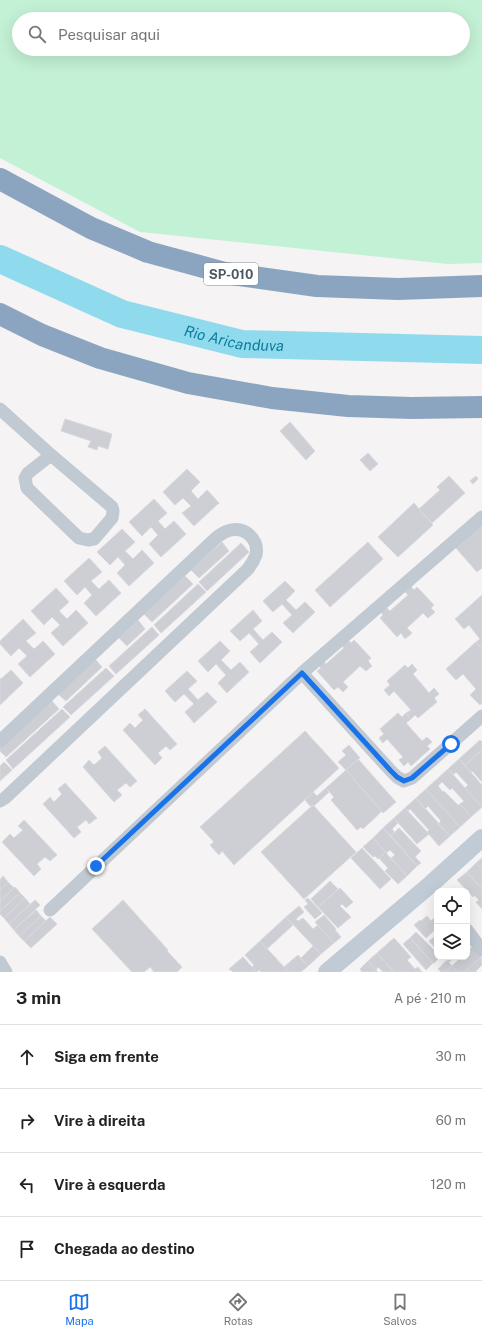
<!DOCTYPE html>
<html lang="pt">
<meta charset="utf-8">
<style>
:root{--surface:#fff;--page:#f2f2f2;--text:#222;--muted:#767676;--line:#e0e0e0;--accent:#1a73e8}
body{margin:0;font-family:"Public Sans",sans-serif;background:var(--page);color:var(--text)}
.controls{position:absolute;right:12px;bottom:12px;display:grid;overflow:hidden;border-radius:8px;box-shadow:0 4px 16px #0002}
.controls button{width:36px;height:36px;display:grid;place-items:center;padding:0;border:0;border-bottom:1px solid var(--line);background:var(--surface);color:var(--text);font:20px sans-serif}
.stop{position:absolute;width:12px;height:12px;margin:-9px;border:3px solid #1a73e8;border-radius:50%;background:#fff}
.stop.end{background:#1a73e8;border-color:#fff;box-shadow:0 1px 4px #0008}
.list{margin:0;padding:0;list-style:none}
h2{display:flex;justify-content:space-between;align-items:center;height:52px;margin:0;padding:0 16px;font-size:17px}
h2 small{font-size:13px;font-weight:400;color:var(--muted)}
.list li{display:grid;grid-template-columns:26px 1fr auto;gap:12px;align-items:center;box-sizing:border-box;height:64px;padding:0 16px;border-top:1px solid var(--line)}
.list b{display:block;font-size:15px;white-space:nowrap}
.list em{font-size:13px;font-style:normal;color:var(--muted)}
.icon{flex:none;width:22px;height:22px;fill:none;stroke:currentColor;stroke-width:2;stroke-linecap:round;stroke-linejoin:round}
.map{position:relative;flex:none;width:482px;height:972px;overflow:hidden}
.search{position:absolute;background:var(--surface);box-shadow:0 4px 16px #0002;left:12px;right:12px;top:12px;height:44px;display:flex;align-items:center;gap:10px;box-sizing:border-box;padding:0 14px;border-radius:22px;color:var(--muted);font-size:15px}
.sheet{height:308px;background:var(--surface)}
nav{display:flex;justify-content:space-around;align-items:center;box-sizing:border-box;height:56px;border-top:1px solid var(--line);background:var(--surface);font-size:11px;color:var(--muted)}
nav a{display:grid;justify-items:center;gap:2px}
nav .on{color:var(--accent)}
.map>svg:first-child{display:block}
</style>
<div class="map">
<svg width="482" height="972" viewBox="0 0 482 972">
<rect width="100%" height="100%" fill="#f5f3f3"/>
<!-- green -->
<path fill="#c3f1d5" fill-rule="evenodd" d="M0,0H482V263L448,264L140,232L0,158ZM19,19H463V49H19Z"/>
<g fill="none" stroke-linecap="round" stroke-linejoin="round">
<!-- river -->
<path stroke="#90daee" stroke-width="28" id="s1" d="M0,259L122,314L242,344L482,350"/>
</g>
<!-- building -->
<path fill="#cdcfd5" stroke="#d7d9de" d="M65,419L112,434L108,449L98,446L97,450L88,447L91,441L61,431Z
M290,422L315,451L306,460L280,431Z
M368,453L378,464L370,471L360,460Z
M187,469L200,482L191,491L198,499L207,490L219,503L194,526L182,513L191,506L183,498L175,505L163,492Z
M449,476L465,493L432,523L419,509L440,490L437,487Z
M476,476L478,479L473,484L470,481Z
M154,499L167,513L158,521L165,529L174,521L186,534L161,557L149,544L158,535L151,527L142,536L129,522Z
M414,503L433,525L398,557L378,537Z
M482,522V568L477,572L455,547Z
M122,529L135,542L125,551L133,559L142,550L154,563L129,586L117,573L125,565L118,557L110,565L97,552Z
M222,542L229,551L199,578L191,570Z
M368,542L383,559L330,607L315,590Z
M241,543L249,552L207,591L199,582Z
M89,558L102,572L91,581L99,589L109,580L121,593L96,616L84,603L92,595L85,587L77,595L64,581Z
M185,576L193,584L152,622L144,614Z
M285,581L295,591L286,600L296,610L305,602L315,612L293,633L283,623L292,615L282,604L273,612L263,601Z
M198,584L206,592L161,633L154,625Z
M409,584L414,590L417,587L434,605L431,608L435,612L428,618L423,613L407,628L412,633L405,639L401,633L397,637L380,618L383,615L380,611L385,606L390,611L408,595L403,590Z
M56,588L69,602L59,611L67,619L76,610L88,623L63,646L51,633L60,625L52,617L44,625L31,611Z
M482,595V649L476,642L480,639L469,625L464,629L455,619Z
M253,610L262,621L253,629L263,640L272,632L282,642L260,663L250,652L259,644L249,633L240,641L230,631Z
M23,619L36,633L26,641L34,649L43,641L55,654L30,677L18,664L27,656L19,648L11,656L0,644V641Z
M138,620L145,629L127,646L119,638Z
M152,627L159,635L116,674L109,666Z
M346,638L351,643L354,640L371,658L368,661L372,666L366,671L360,666L343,682L348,687L343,692L338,687L334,690L317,671L321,668L317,664L322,659L326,664L344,648L340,643Z
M220,641L230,651L221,660L231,670L240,662L249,672L227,693L218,683L226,675L216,664L208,672L198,661Z
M476,642L482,649V703L480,705L470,695L476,689L463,674L456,680L446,669Z
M95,659L102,667L66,701L58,694Z
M412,664L417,670L413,674L429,693L434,688L439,694L434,698L437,702L418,718L415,715L411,719L406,713L411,710L394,691L389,696L384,690L390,685L387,681L405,665L408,668Z
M106,668L114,676L71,715L63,707Z
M11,670L23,683L0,705V678L1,679Z
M187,671L197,681L188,689L198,700L207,692L217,702L194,723L185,712L194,704L184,694L175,702L165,691Z
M51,700L59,709L6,757L0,751V747Z
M62,709L70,717L13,769L6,760Z
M145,709L177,744L170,750L166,746L158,753L162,758L155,765L123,730L130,723L135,728L143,720L138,715Z
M398,713L402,717L406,713L411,719L406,723L422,741L427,737L432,742L427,746L430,749L411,766L408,762L404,766L399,760L403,757L387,739L383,743L379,738L384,734L380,729Z
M305,731L339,768L234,865L222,851L219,855L210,845L214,842L200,827Z
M480,740L482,742V750L465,765L459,759Z
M349,745L360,758L346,770L338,762L346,755L342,751Z
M105,746L137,781L130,787L126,783L117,790L122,795L114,802L83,767L89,760L94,765L102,758L98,752Z
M482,750V782L472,771L471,773L465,765Z
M358,759L396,802L383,813L346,770Z
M459,759L482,785V807L465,788L468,785L456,772L453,775L448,769Z
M4,762L12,770L0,781V766Z
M448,769L482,807L471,817L460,804L464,801L452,788L450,790L442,782L441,783L437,779Z
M346,770L382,811L363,829L361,827L357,830L331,800L334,797L326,788Z
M437,779L441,783L438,786L443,792L444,791L458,805L460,804L471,817L460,827L426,789Z
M65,783L97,818L89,824L86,820L77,827L81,832L74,838L43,804L50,797L54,802L62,794L58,789Z
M326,788L329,792L314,806L313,805L310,806L305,800L313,792L317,796Z
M426,789L460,827L450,836L438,824L441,821L428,806L425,809L416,798Z
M416,798L450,836L439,846L427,832L429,830L410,809L408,811L405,808Z
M313,805L356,852L304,899L261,852Z
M405,808L429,834L417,844L394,818Z
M394,818L398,823L392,829L395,833L391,836L383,828Z
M24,820L57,855L50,861L45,857L37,864L41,869L34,876L2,842L10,834L14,838L23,830L18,826Z
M383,828L417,866L407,876L391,858L395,855L390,850L386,853L373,838Z
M399,828L421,851L415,857L421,863L417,866L391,836Z
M373,838L385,852L378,859L375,856L373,857L363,847Z
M362,848L391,879L380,889L351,858Z
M385,852L407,876L398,884L385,871L388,868L379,858Z
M482,858V869L476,863Z
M476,863L482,869V889L467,872Z
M467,872L482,889V909L476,902L479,900L474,895L473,897L457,880Z
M3,876L8,882L0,890V880Z
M330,881L338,889L318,907L311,899Z
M8,882L14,888L0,901V890Z
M15,887L20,893L0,911V901Z
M340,888L353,902L346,908L342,904L340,906L351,917L338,928L318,907Z
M20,893L25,898L4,918L0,914V911Z
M25,898L30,904L9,924L4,918Z
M308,898L322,913L315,919L304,907L308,904L305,900Z
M35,900L40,905L14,930L9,924Z
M123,900L168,950L167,951L182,967L177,972H154L150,967L144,972H132L92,929Z
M299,906L304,912L296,919L298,921L303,918L313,929L318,925L334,943L321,954L286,917Z
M36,910L41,916L19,936L14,930Z
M324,915L336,929L335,930L341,937L334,943L315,922Z
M437,915V928L426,938L414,925L420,920L421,921L427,916L431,921Z
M41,916L46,921L24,941L19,936Z
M50,917L57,924L31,948L24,941Z
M286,917L293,925L267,949L260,941Z
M416,932L437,953V957H440L433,964L410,938Z
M437,935V950L429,941Z
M394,938L411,957L407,960L415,969L418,967L422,972H394L377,953Z
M410,938L433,963L426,970L403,944Z
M260,941L284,967L289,972H261L259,970L257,972L252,967L254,965L245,955Z
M313,946L321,954L308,966L301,958Z
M472,947L481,957L464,972H457L452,966L461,957H467V952Z
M377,953L394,972H383L378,967L376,970L368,961Z
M298,955L308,966L301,972H289L284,967Z
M243,957L252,967L257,972H233L229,969Z
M444,957H455L449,962Z
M481,957L482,965L476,971L477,972H464Z
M447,960L452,966L444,972H441L438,969Z
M368,961L376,970L378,972H362L360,969Z
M452,966L457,972H444Z"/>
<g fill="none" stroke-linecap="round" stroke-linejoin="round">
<!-- street -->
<path stroke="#c1cad2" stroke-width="13" d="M0,409L51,455L112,507L113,511L112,518L94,539L88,540L79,538L27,488L25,478L28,473L51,455
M302,673L391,771L397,777L404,781L412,778L482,716
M0,741L217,537C221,534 226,531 231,530C246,527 259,540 256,555C254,560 251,565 248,569L5,798L0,801
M50,910L302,673L482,517
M467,930L482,950
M0,962L6,972"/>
<!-- secondary -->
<path stroke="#c1cbd6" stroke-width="18" d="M327,972L431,884L482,838"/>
<!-- highway -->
<path stroke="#8ba5c1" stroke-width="22" d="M0,179L91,228L148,252L225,273L317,286L398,289L482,286
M0,314L42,335L100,358L188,383L272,398L348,406L412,408L482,407"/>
</g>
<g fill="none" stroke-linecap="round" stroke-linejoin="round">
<!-- route -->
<path stroke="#1a73e8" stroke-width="5" d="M96,866L302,673L391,771L397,777L404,781L412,778L451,744"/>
</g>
<g text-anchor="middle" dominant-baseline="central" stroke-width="3.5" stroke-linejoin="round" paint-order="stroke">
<!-- shield labels -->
<rect fill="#fff" stroke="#808990" stroke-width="1" x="204" y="263" width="54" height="22" rx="3"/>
<g font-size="13" font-weight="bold" fill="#4a5661">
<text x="231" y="274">SP-010</text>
</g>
<!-- water labels -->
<g font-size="15" font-style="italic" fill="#0c7c9b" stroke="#fff">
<text stroke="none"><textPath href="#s1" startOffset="249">Rio Aricanduva</textPath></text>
</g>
</g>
</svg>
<div class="controls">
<button><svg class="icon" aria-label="locate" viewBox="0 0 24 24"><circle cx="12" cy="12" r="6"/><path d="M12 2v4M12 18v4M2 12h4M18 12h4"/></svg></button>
<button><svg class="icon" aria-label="layers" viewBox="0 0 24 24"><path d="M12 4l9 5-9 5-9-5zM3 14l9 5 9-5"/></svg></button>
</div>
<div class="stop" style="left:451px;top:744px"></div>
<div class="stop end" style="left:96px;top:866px"></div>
<div class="search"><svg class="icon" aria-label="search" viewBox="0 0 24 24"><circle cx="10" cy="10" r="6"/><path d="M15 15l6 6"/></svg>Pesquisar aqui</div>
</div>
<section class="sheet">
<h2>3 min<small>A pé · 210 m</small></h2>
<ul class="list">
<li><svg class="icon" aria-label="ahead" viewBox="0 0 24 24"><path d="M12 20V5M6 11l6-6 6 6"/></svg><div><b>Siga em frente</b></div><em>30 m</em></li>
<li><svg class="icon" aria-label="right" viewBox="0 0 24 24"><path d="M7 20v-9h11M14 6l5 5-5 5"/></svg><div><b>Vire à direita</b></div><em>60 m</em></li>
<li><svg class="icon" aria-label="left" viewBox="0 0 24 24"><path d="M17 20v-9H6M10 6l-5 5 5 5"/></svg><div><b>Vire à esquerda</b></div><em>120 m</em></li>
<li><svg class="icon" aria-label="arrive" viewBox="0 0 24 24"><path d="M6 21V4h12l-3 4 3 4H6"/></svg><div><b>Chegada ao destino</b></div></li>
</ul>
</section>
<nav>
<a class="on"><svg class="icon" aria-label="map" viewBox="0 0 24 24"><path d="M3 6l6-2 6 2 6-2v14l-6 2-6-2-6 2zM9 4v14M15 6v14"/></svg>Mapa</a>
<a><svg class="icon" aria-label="directions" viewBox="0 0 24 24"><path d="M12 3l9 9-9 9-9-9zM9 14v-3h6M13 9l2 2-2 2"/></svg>Rotas</a>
<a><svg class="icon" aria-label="saved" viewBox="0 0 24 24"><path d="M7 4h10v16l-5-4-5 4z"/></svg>Salvos</a>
</nav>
